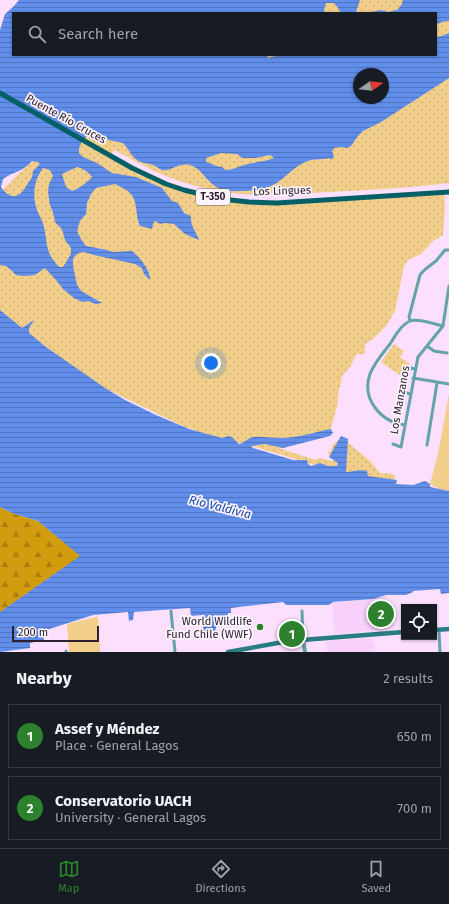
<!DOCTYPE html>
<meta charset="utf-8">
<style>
:root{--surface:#171b24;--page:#242831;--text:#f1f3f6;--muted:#9ea1a6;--line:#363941;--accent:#2d812e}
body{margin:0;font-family:"Fira Sans",sans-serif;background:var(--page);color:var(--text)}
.controls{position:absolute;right:12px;bottom:12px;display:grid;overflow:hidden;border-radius:0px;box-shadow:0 1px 3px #0004}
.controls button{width:36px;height:36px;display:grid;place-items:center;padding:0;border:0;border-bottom:1px solid var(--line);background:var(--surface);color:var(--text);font:20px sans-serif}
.compass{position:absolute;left:353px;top:68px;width:36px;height:36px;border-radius:50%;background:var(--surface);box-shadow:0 1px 3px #0004;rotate:76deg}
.scale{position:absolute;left:12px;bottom:10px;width:87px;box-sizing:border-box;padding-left:4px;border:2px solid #2d202e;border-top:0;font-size:11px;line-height:14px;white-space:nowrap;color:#2d202e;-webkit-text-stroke:3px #fbf4fc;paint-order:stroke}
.you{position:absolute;left:211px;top:363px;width:14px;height:14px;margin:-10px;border:3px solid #fff;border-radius:50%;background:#1a73e8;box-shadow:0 0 0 6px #1a73e833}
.badge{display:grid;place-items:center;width:26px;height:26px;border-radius:50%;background:var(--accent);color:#fff;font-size:13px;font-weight:700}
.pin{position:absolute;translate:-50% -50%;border:2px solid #fff;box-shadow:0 1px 4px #0006}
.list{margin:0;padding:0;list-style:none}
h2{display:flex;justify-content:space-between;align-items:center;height:52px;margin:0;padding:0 16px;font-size:17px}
h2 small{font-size:13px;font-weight:400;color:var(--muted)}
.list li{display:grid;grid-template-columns:26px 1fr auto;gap:12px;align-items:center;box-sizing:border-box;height:64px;margin:0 8px 8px;padding:0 8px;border:1px solid var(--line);border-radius:0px}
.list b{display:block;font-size:15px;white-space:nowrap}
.list p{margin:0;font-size:13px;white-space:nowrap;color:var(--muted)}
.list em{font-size:13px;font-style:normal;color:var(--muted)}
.icon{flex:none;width:22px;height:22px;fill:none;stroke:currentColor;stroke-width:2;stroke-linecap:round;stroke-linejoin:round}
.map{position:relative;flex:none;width:449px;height:652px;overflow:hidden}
.search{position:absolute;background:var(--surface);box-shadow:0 1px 3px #0004;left:12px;right:12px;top:12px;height:44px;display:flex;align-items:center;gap:10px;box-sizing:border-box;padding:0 14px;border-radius:0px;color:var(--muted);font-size:15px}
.sheet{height:196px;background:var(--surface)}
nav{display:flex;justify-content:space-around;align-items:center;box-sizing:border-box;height:56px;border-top:1px solid var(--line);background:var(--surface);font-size:11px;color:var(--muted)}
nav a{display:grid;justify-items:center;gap:2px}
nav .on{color:var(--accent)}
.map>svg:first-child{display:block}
</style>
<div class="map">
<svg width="449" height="652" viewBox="0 0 449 652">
<defs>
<pattern id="forest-firs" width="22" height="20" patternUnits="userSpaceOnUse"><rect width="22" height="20" fill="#d29c0f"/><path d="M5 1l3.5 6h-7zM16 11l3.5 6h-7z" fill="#ab7f0f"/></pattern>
<pattern id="park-dots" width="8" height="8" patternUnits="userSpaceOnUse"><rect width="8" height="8" fill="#f1ce8a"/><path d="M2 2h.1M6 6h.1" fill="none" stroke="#cfb177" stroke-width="1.8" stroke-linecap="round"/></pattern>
<pattern id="water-rules" width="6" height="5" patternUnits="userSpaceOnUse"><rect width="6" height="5" fill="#618eea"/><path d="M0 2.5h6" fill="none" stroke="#5074be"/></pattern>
</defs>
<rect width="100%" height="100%" fill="#fbdffd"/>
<!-- built -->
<path fill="#f8d0fc" d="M386,595L389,629L335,634L332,603L373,599Z
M373,638L375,652H327L326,641Z"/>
<!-- grass -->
<path fill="#f1ce8a" d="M449,394V491L439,489L430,484L438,454Z
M96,617H98L100,652H69L67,624Z"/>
<!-- forest -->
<path fill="url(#forest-firs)" d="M0,507L12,513L38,521L81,556L0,612Z"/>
<!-- park -->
<path fill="url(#park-dots)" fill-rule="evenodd" d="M181,0H449V183C409,188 368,190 328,192C276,195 236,199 186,183C160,176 138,162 114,150L110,157L183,190L247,202L444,194L445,205L443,235L433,241L421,254L408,260L404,266L395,311L386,326L373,339L365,344V353L364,354H357L355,357L350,367L342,376L340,387L339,388L337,407L330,431L280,448L281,449L316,460L319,458L334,461L335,459L328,454V452L331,451L332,446L341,437L369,460L380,473L393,474L395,476L394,481L351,476L252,446L235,442L226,437L223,438L212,436L185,427L98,385L0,313V192L28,165L63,139L135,55H436V13H170ZM359,74H383V98H359Z
M394,344L404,351L400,357L410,364L401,376L381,362Z"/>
<!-- water -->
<path fill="url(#water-rules)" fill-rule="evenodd" d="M19,0H360L356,12L361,13H341L338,8L334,3H326L324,10L325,13H13V55H269L267,58L281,55H436V37L442,36L449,33V78L381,122L363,131L358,136L351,146L347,148L341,147L334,148L332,151L334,156L331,160L330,158C321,160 311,158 303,163C290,170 280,184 266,188C258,191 252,190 244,191C236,191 229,192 221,189C207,184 203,169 190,165C181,163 175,168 167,170C160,171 158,167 153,165C149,163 145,164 141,162C131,158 130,150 123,143L104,139L94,134L88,135L82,141L79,148V153L83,157L97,163L112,173L136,177L162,188L172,201L178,203L184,213L191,216C190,226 196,231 199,240L185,234L174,224L165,223L160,224L155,221L153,224L152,229L140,226C135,216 138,202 131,194C127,189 120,187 115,184L96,188L91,194L87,203L86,214L80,221L77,231L81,239L86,246L107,250L113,252L132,251C139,256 151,271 150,280L144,274L142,268L135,264L94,255L84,252L78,253L73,258V266L77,285L81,291L102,303L96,304L88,301L82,302L74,298L63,289L56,280L45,268L35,275L24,276L16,275C11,270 7,265 0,265V30L5,14L13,7ZM359,74H383V98H359ZM221,153L237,154L242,158H256L270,155L274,158C264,162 254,162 244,165C237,167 233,170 225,170L222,167C216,167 212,163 206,162V158ZM32,161L38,162L40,164C38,166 35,169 33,171C32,173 33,175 32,177C31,180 28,182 27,185C19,199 10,200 1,187L3,179C14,171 23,172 32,161ZM77,167C82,168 89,172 92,177C88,182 78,189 72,191L66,187L62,174ZM43,168L50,170L53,176L49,184L48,192L50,205L53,212L55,222L62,229L65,240L71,248V254L63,267H59C45,252 48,246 44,227C43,221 39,216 37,210C32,196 34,180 43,168Z
M403,0H449V21H446L436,24V13H366L381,10L388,12L397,10L402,4Z
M0,310L22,328L34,320L29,328V333L46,347L105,388L125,400L156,415L189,429L222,438L229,436L233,438L239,444C245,443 247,438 253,437C262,436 272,438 281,438C298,438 314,432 331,429L333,433L330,436L283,448L265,444L251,446L253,448L293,460H307L308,464L311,466L320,463L328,466H337L338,463L329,457L341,436L348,439L346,472C353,472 360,469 367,471L368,476L397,480L396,484L413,485L425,481L430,484V487L449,491V593L441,594L440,589L413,591V592L406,595H386L373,599L333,602L329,605H286L283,602L231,608V613H228C228,621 223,622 217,625L215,631V637H204L202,615L191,616L190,608L134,612L133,620L129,621L128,612L93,615L43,631L44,640L30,643V648L0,652V612L80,556L38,521L12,513L0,507Z"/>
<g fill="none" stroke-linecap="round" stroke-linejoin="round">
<!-- minor -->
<path stroke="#64a3a9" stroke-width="3" d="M410,321L409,317L420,275C424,269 430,266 436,261C439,257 442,254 445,250H449
M427,346L434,351L447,353
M413,378L449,384
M410,394C394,389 403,378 410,369L411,368L415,369
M405,425C381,422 361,399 370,374C374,363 383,353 390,344C395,336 401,325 410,321C417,318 435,324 443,326
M393,444L401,447L418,357L443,326L449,286
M427,445L437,383
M171,611L175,652
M302,611L303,640
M439,630L440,652
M66,651V652"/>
<!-- tertiary -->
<path stroke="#64a3a9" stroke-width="4" d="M303,640L305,652"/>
<!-- secondary -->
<path stroke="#287d84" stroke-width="4.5" d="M434,630L449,629
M228,652L289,641L404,632"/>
<!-- primary -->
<path stroke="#046066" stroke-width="5" d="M0,93L132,168L166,184L184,190L221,199L249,202L277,203L449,192"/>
</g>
<!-- markers -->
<circle fill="#2d812e" stroke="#fbf4fc" stroke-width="1.5" cx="260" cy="627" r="4"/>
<g text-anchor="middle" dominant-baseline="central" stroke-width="3.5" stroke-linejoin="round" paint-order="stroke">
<!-- shield labels -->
<rect fill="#fbf4fc" stroke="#6b606c" stroke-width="1" x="196" y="189" width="34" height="16" rx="3"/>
<g font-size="10" font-weight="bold" fill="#2d202e">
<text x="213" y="197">T-350</text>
</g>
<!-- street labels -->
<g font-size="11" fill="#2d202e" stroke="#fbf4fc">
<text transform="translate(66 119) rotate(29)">Puente Río Cruces</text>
<text transform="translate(282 191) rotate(-2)">Los Lingues</text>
<text transform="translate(400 400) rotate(-80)">Los Manzanos</text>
</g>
<!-- poi labels -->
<g font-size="11" fill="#2d202e" stroke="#fbf4fc" text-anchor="end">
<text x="252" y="621">World Wildlife<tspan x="252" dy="13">Fund Chile (WWF)</tspan></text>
</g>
<!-- water labels -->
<g font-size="12" font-style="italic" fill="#1743ad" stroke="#fbf4fc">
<text transform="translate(220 507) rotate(14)">Río Valdivia</text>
</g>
</g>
</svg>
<div class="controls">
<button><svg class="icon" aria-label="locate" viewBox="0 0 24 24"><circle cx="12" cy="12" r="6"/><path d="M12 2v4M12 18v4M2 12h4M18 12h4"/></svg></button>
</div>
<svg class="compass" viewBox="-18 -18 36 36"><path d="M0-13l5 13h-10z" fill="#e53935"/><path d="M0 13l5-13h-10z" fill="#9ea1a6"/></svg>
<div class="scale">200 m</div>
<div class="you"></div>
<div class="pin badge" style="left:292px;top:634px">1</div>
<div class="pin badge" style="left:381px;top:614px">2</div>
<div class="search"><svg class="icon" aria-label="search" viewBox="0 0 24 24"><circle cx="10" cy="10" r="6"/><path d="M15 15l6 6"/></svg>Search here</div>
</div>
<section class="sheet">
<h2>Nearby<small>2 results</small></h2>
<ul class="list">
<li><span class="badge">1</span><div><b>Assef y Méndez</b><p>Place · General Lagos</p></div><em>650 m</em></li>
<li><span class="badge">2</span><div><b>Conservatorio UACH</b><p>University · General Lagos</p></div><em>700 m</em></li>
</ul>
</section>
<nav>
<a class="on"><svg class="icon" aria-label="map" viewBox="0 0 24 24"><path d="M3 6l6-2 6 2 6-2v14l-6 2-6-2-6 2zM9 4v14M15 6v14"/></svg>Map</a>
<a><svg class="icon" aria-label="directions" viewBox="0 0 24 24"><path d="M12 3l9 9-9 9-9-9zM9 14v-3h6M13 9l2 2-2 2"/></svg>Directions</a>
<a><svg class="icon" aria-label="saved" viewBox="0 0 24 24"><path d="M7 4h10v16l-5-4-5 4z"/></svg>Saved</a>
</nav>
